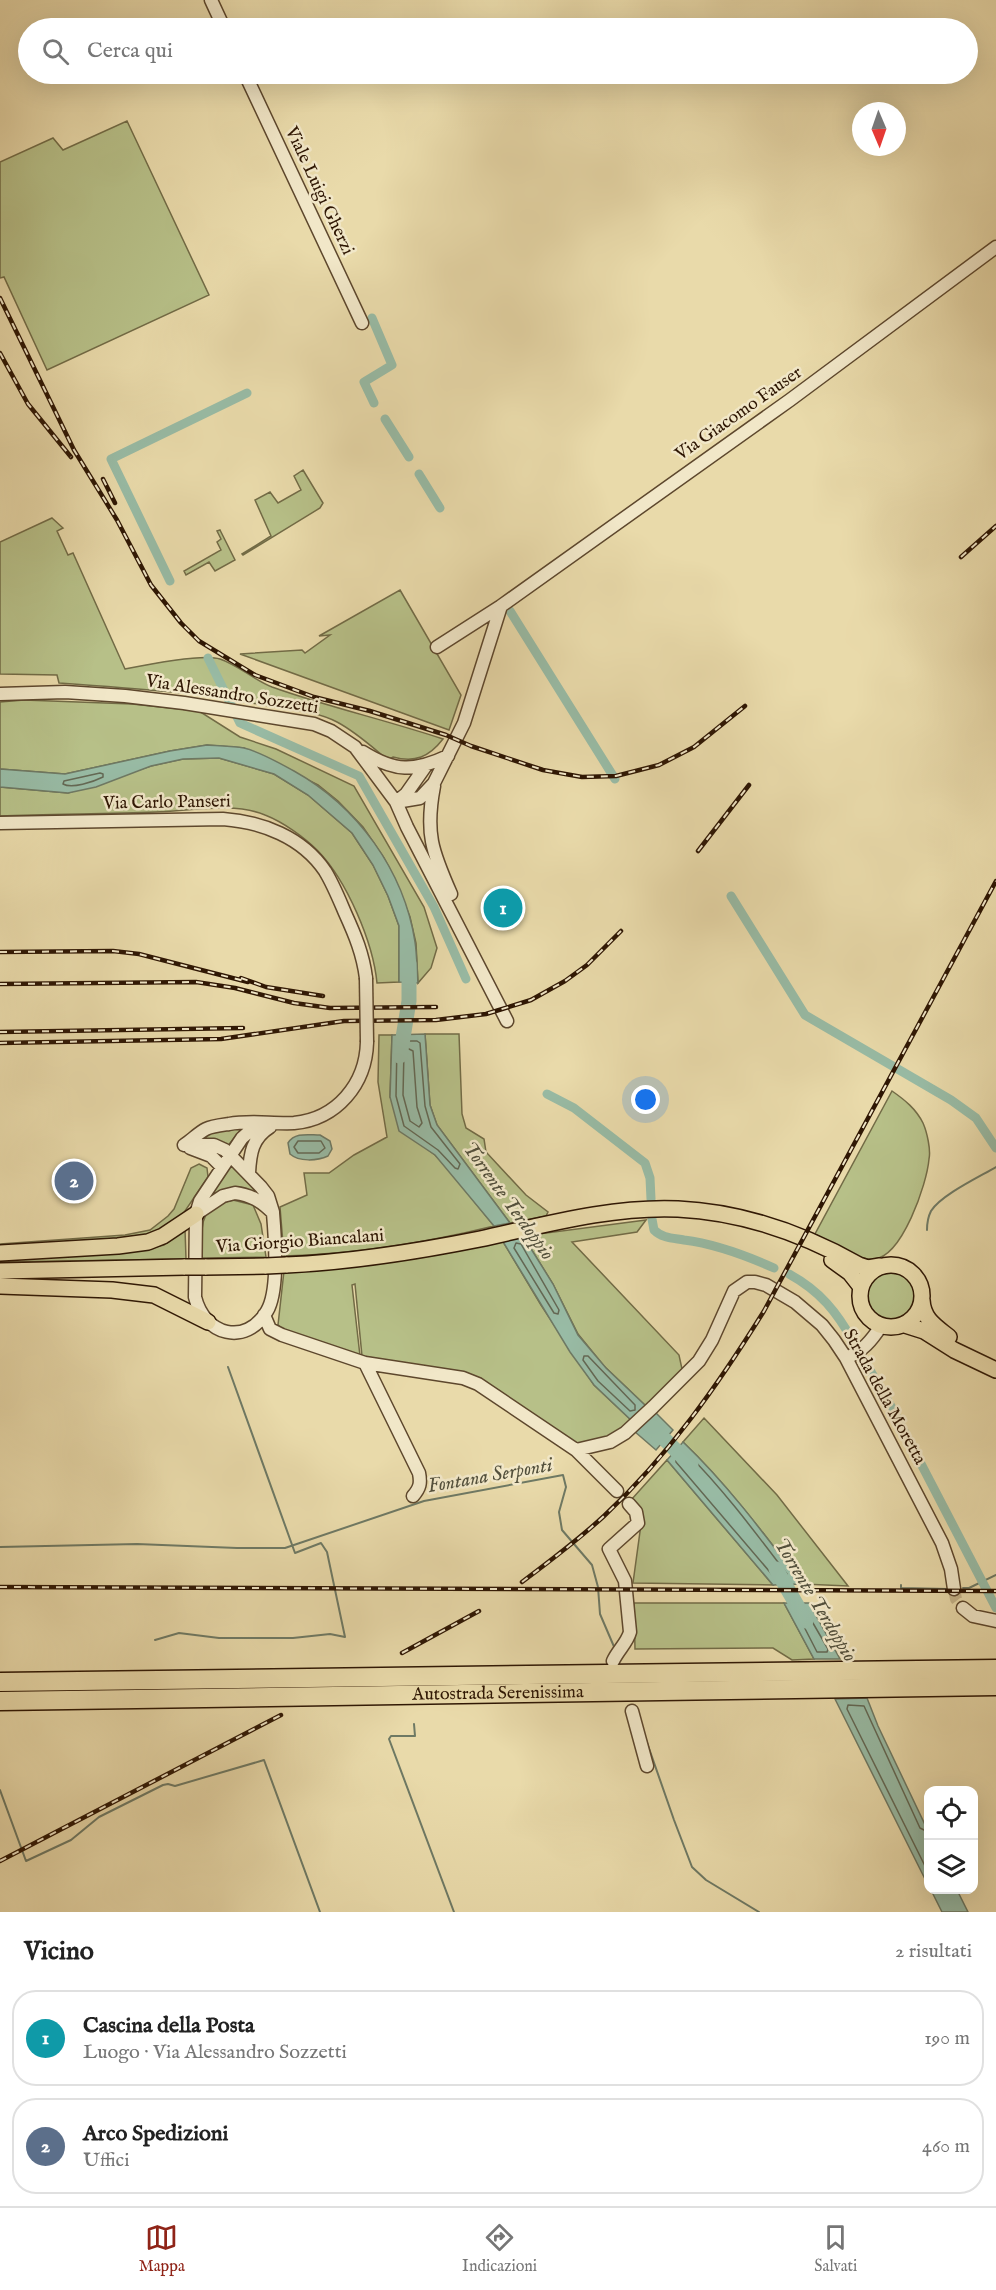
<!DOCTYPE html>
<html lang="it">
<meta charset="utf-8">
<style>
:root{--surface:#fff;--page:#f6f6f6;--text:#222;--muted:#767676;--line:#e0e0e0;--accent:#8f2418}
body{margin:0;font-family:"IM FELL English",serif;background:var(--page);color:var(--text)}
.controls{position:absolute;right:18px;bottom:18px;display:grid;overflow:hidden;border-radius:12px;box-shadow:0 6px 24px #0002}
.controls button{width:54px;height:54px;display:grid;place-items:center;padding:0;border:0;border-bottom:2px solid var(--line);background:var(--surface);color:var(--text);font:30px sans-serif}
.compass{position:absolute;left:852px;top:102px;width:54px;height:54px;border-radius:50%;background:var(--surface);box-shadow:0 6px 24px #0002;rotate:178deg}
.you{position:absolute;left:646px;top:1100px;width:21px;height:21px;margin:-15px;border:4px solid #fff;border-radius:50%;background:#1a73e8;box-shadow:0 0 0 9px #1a73e833}
.badge{display:grid;place-items:center;width:39px;height:39px;border-radius:50%;background:var(--accent);color:#fff;font-size:20px;font-weight:700}
.pin{position:absolute;translate:-50% -50%;border:3px solid #fff;box-shadow:0 2px 6px #0006}
.list{margin:0;padding:0;list-style:none}
h2{display:flex;justify-content:space-between;align-items:center;height:78px;margin:0;padding:0 24px;font-size:26px}
h2 small{font-size:20px;font-weight:400;color:var(--muted)}
.list li{display:grid;grid-template-columns:39px 1fr auto;gap:18px;align-items:center;box-sizing:border-box;height:96px;margin:0 12px 12px;padding:0 12px;border:2px solid var(--line);border-radius:24px}
.list b{display:block;font-size:22px;white-space:nowrap}
.list p{margin:0;font-size:20px;white-space:nowrap;color:var(--muted)}
.list em{font-size:20px;font-style:normal;color:var(--muted)}
.icon{flex:none;width:33px;height:33px;fill:none;stroke:currentColor;stroke-width:2;stroke-linecap:round;stroke-linejoin:round}
.map{position:relative;flex:none;width:996px;height:1912px;overflow:hidden}
.search{position:absolute;background:var(--surface);box-shadow:0 6px 24px #0002;left:18px;right:18px;top:18px;height:66px;display:flex;align-items:center;gap:15px;box-sizing:border-box;padding:0 21px;border-radius:33px;color:var(--muted);font-size:22px}
.sheet{height:294px;background:var(--surface)}
nav{display:flex;justify-content:space-around;align-items:center;box-sizing:border-box;height:84px;border-top:2px solid var(--line);background:var(--surface);font-size:16px;color:var(--muted)}
nav a{display:grid;justify-items:center;gap:3px}
nav .on{color:var(--accent)}
.map>svg:first-child{display:block}
</style>
<div class="map">
<svg width="996" height="1912" viewBox="0 0 996 1912">
<rect width="100%" height="100%" fill="#e9daaa"/>
<filter id="stains"><feTurbulence type="fractalNoise" baseFrequency=".00333" numOctaves="4"/><feColorMatrix values="0 0 0 0 .2 0 0 0 0 .09 0 0 0 0 .02 0 0 0 .5 -.17"/></filter>
<radialGradient id="worn" r=".72"><stop offset=".6" stop-color="#630" stop-opacity="0"/><stop offset="1" stop-color="#630" stop-opacity=".3"/></radialGradient>
<!-- green -->
<path fill="#b7c088" stroke="#726b46" stroke-width="1.5" d="M127,121L209,295L47,370L4,277L0,278V162L53,138L63,150Z
M303,470L323,503L320,508L243,555L242,554L271,536L255,500L270,492L278,503L301,490L294,476Z
M52,518L63,528L57,531L68,555L73,553L125,669C145,665 203,653 220,659C238,665 254,680 272,687C328,707 386,720 443,739C429,757 415,763 393,757L388,760C372,747 356,732 337,722C318,712 295,710 274,707C203,693 131,688 59,683L57,675L0,674V542Z
M220,530L235,560L215,571L209,562L186,575L184,571L221,550L217,542L221,539L217,531Z
M400,590L461,695L449,730L240,654L302,650L305,653L330,635L319,636Z
M24,700L132,704L199,711L240,737L276,749L354,786L424,907L437,948L431,968L418,983L416,943L410,917L395,879L384,858L363,827L338,801L318,785L244,748L207,745L170,751L65,774L0,769V702Z
M219,758L274,774L308,795L352,833L373,865L388,896L399,926V982L377,983C373,942 347,881 318,851C304,837 283,822 265,815C235,802 188,811 156,812C104,814 52,814 0,816V787L68,793L151,766L183,759Z
M425,1034H459L462,1114L466,1128L484,1139L486,1152L526,1195L548,1212L546,1216L510,1223L437,1125L430,1105Z
M379,1035H392L390,1097L419,1143L435,1155L449,1170L494,1226C425,1243 355,1254 284,1256L280,1207L307,1195L304,1173H329L354,1155L387,1137L378,1082Z
M892,1091C905,1100 916,1109 923,1123C927,1132 931,1150 929,1159C927,1184 902,1257 874,1259C857,1261 830,1242 815,1234Z
M242,1128L227,1147L204,1140L203,1135L208,1132Z
M230,1163L251,1185L256,1193L210,1198L208,1196Z
M199,1164L207,1168L208,1177L183,1214L172,1224L140,1238L0,1248V1244L125,1235L150,1230L168,1216L174,1209L191,1168Z
M233,1200L253,1205L261,1224L266,1257L202,1258C203,1227 195,1208 233,1200Z
M646,1220L637,1232L572,1242L679,1355L682,1369L647,1407L604,1366L578,1334L553,1284L523,1236Z
M185,1229L186,1259L0,1262V1260L142,1250L164,1245Z
M502,1240L541,1305L594,1385L632,1421L607,1440L587,1445L573,1443L532,1418L500,1391L473,1376L362,1356L355,1284L352,1285L360,1356L284,1331L278,1325L284,1271Z
M866 1298a25 25 0 1 1 50 0a25 25 0 1 1-50 0Z
M704,1418L777,1495L848,1586L802,1584C765,1535 728,1485 683,1442Z
M667,1460L773,1585L633,1583L642,1517L631,1500Z
M634,1603H784L814,1659L792,1660L773,1648L635,1649Z"/>
<!-- water -->
<path fill="#98bba5" stroke="#6e7964" stroke-width="1.5" d="M207,745C219,746 232,746 244,748C261,752 279,763 294,771C357,806 404,870 415,942C417,955 417,970 418,983L399,982V926L388,896L373,865L352,833L308,795L274,774L219,758L183,759L151,766L96,787L68,793L0,787V769L65,774L170,751Z
M425,1034L430,1105L437,1125L510,1223L494,1226L435,1155L399,1131L390,1097L392,1035Z
M320,1135L330,1141L332,1149L328,1156C317,1161 299,1162 290,1154L288,1143C295,1132 308,1135 320,1135Z
M523,1236L553,1284L578,1335L606,1368L647,1407L632,1421L594,1385L570,1352L502,1240Z
M654,1411L673,1430L656,1450L634,1431Z
M683,1442C728,1485 765,1535 802,1584L773,1585L667,1460Z
M784,1603H809L840,1659H814Z
M867,1698L878,1726L928,1831V1885L835,1699Z
M931,1890H957L968,1912H942Z"/>
<g fill="none" stroke-linecap="round" stroke-linejoin="round">
<!-- shore -->
<path stroke="#636854" stroke-width="1.5" d="M100,773L103,774V777C93,782 72,789 63,784L64,781Z
M400,1041H417L420,1043L425,1106L431,1127L460,1164L458,1169L455,1168L438,1150L404,1126L396,1096L397,1044Z
M407,1048L413,1051L417,1107L422,1123L419,1127L410,1121L403,1095L404,1051Z
M298,1141H321L325,1148L319,1153H298L294,1147Z
M516,1243L521,1244L559,1310L558,1314L554,1313L514,1248Z
M584,1356H588L635,1405V1410L630,1411L598,1381L583,1360Z
M682,1452H686C723,1489 755,1532 787,1574L786,1578H775L676,1462V1459Z
M800,1609L806,1611L828,1649L827,1652H817L797,1613Z
M928,1832L920,1828L864,1706L848,1705L847,1709L928,1872"/>
<!-- stream -->
<path stroke="#6e7964" stroke-width="2" d="M927,1230C927,1224 928,1217 931,1211C941,1195 979,1177 996,1167
M0,1547L137,1544L237,1548H285L424,1501L563,1475L566,1487L559,1512L562,1530L592,1565L598,1587L600,1614L615,1649
M901,1585V1588L948,1589
M963,1588H969L996,1575
M155,1640L179,1633L219,1638H293L330,1634L345,1637L327,1552L321,1543L295,1553L228,1367
M414,1724L415,1736H391L389,1739L454,1912
M644,1734L674,1820L692,1867L706,1880L759,1912
M0,1790L26,1861L71,1840L99,1817L163,1785L168,1784L175,1786L264,1760L320,1912"/>
<!-- canal -->
<path stroke="#98bba5" stroke-width="9" d="M372,318L392,365L364,382L374,403
M385,419L409,457
M419,474L440,508
M170,581L111,459L247,393
M510,611L615,779
M208,658L240,723L359,776L434,907L466,979
M731,896L805,1015L951,1100L976,1118L996,1148
M547,1094L574,1108L645,1163L650,1178L651,1199
M652,1219L654,1230C662,1238 673,1238 684,1240C716,1244 745,1255 774,1268
M789,1274C820,1291 837,1312 854,1343
M863,1358L892,1408L996,1608"/>
<!-- river -->
<path stroke="#98bba5" stroke-width="15" d="M400,1056L409,1001V963
M652,1427L691,1465
M776,1569L806,1621"/>
<!-- minor-tunnel -->
<path stroke="#c4b389" stroke-width="12" stroke-dasharray="12 6" stroke-linecap="butt" d="M954,1589L956,1599L963,1608"/>
<!-- minor casing -->
<g stroke="#5d472d" stroke-width="15">
<path id="minor" d="M211,0L224,28
M245,74L362,323
M437,647L501,606
M0,694L65,692L125,696L184,703L314,724L331,731L355,747L396,802L407,827L507,1021
M363,752C395,772 414,772 448,756
M434,786C425,833 432,851 451,894
M396,802L420,798L434,783L464,723L501,606L790,400L996,247
M396,802L406,794L425,767
M0,823L223,819C262,822 302,837 325,871C333,884 339,899 345,913C355,935 363,954 366,978
M184,1145C192,1140 198,1133 206,1129C212,1126 222,1125 229,1124C250,1120 272,1124 294,1123C337,1119 366,1084 367,1042
M185,1145H214L225,1150L261,1187L268,1196L273,1212
M190,1148L211,1156L221,1166
M249,1173C250,1154 252,1138 270,1127
M235,1193C251,1195 261,1201 273,1213C275,1236 279,1291 267,1311C246,1347 204,1335 195,1297L196,1214L223,1196Z
M196,1214L200,1201L242,1138L251,1130L263,1127
M264,1315L270,1329L282,1335L365,1363L463,1378L478,1384L576,1450L610,1442L625,1433L653,1407L699,1361L712,1340L734,1291L747,1282H755L766,1285L795,1302L822,1325L834,1340L846,1358L942,1543L951,1569L954,1589
M846,1358C862,1352 872,1340 881,1326
M365,1363L419,1473C421,1483 420,1488 413,1496
M576,1450L617,1491
M963,1608L973,1616L996,1621
M613,1661C618,1650 627,1643 630,1632L625,1581L609,1549L638,1523L636,1512L629,1504
M632,1711L647,1766"/>
</g>
<!-- major casing -->
<g stroke="#2e1603" stroke-width="18">
<path id="major" d="M0,1253L118,1246L148,1242L163,1236L196,1214
M832,1260L850,1273L861,1287
M860 1296a31 31 0 1 1 62 0a31 31 0 1 1-62 0Z
M286,1265C352,1262 415,1252 480,1239C544,1225 612,1206 678,1209C741,1212 804,1234 859,1265L868,1268L880,1266
M205,1267L266,1266
M0,1271L185,1267
M0,1286L112,1290L154,1295L208,1322
M922,1300C923,1319 935,1326 949,1337
M905,1325L924,1331L954,1350L996,1370"/>
</g>
<!-- highway casing -->
<g stroke="#2e1603" stroke-width="21">
<g id="highway">
<path d="M0,1682L996,1669"/>
<path id="s1" d="M0,1701L996,1686"/>
</g>
</g>
<!-- minor -->
<use href="#minor" stroke="#f1e7c8" stroke-width="12"/>
<!-- major -->
<use href="#major" stroke="#e9daaa" stroke-width="15"/>
<!-- highway -->
<use href="#highway" stroke="#e9daaa" stroke-width="18"/>
<!-- rail casing -->
<g stroke="#2e1603" stroke-width="4.5">
<path id="rail" d="M0,298L74,450L117,520L151,585L181,623L199,641L255,675L314,697L370,711L446,735L471,746L543,770L582,777L616,776L659,765L694,747L745,706
M0,353L28,404L71,457
M103,479L115,503
M961,557L996,526
M698,851L749,785
M0,952L113,951L139,954L248,982
M241,978L266,987L323,996
M0,984L196,982L235,988L294,1003L330,1008L436,1007
M0,1032L243,1028
M0,1043L221,1039L344,1021L436,1020L486,1014L531,1000L565,981L587,965L621,931
M522,1582C550,1561 578,1540 604,1516C668,1456 718,1385 764,1311L996,881
M0,1587L996,1591
M402,1653L479,1611
M0,1861L281,1715"/>
</g>
<!-- rail -->
<use href="#rail" stroke="#f1e7c8" stroke-width="2" stroke-dasharray="7" stroke-linecap="butt"/>
<!-- minor-bridge casing -->
<g stroke="#5d472d" stroke-width="15" stroke-linecap="butt">
<path id="minor-bridge" d="M366,978L367,1042"/>
</g>
<!-- major-bridge casing -->
<g stroke="#2e1603" stroke-width="18" stroke-linecap="butt">
<path id="major-bridge" d="M266,1266L286,1265
M185,1267H205"/>
</g>
<!-- minor-bridge -->
<use href="#minor-bridge" stroke="#f1e7c8" stroke-width="12"/>
<!-- major-bridge -->
<use href="#major-bridge" stroke="#e9daaa" stroke-width="15"/>
</g>
<g text-anchor="middle" dominant-baseline="central" stroke-width="5" stroke-linejoin="round" paint-order="stroke">
<!-- street labels -->
<g font-size="18" fill="#2e1603" stroke="#f1e7c8">
<text transform="translate(319 191) rotate(65)">Viale Luigi Gherzi</text>
<text transform="translate(739 414) rotate(-35)">Via Giacomo Fauser</text>
<text transform="translate(232 695) rotate(9)">Via Alessandro Sozzetti</text>
<text transform="translate(167 803) rotate(-1)">Via Carlo Panseri</text>
<text transform="translate(300 1242) rotate(-4)">Via Giorgio Biancalani</text>
<text transform="translate(884 1397) rotate(61)">Strada della Moretta</text>
<text stroke="none"><textPath href="#s1" startOffset="498">Autostrada Serenissima</textPath></text>
</g>
<!-- water labels -->
<g font-size="20" font-style="italic" fill="#53503c" stroke="#f1e7c8">
<text transform="translate(508 1201) rotate(54)">Torrente Terdoppio</text>
<text transform="translate(490 1476) rotate(-10)">Fontana Serponti</text>
<text transform="translate(815 1600) rotate(59)">Torrente Terdoppio</text>
</g>
</g>
<rect width="100%" height="100%" filter="url(#stains)"/>
<rect width="100%" height="100%" fill="url(#worn)"/>
</svg>
<div class="controls">
<button><svg class="icon" aria-label="locate" viewBox="0 0 24 24"><circle cx="12" cy="12" r="6"/><path d="M12 2v4M12 18v4M2 12h4M18 12h4"/></svg></button>
<button><svg class="icon" aria-label="layers" viewBox="0 0 24 24"><path d="M12 4l9 5-9 5-9-5zM3 14l9 5 9-5"/></svg></button>
</div>
<svg class="compass" viewBox="-18 -18 36 36"><path d="M0-13l5 13h-10z" fill="#e53935"/><path d="M0 13l5-13h-10z" fill="#767676"/></svg>
<div class="you"></div>
<div class="pin badge" style="left:503px;top:908px;background:#0f9aa8">1</div>
<div class="pin badge" style="left:74px;top:1181px;background:#5c6f8a">2</div>
<div class="search"><svg class="icon" aria-label="search" viewBox="0 0 24 24"><circle cx="10" cy="10" r="6"/><path d="M15 15l6 6"/></svg>Cerca qui</div>
</div>
<section class="sheet">
<h2>Vicino<small>2 risultati</small></h2>
<ul class="list">
<li><span class="badge" style="background:#0f9aa8">1</span><div><b>Cascina della Posta</b><p>Luogo · Via Alessandro Sozzetti</p></div><em>190 m</em></li>
<li><span class="badge" style="background:#5c6f8a">2</span><div><b>Arco Spedizioni</b><p>Uffici</p></div><em>460 m</em></li>
</ul>
</section>
<nav>
<a class="on"><svg class="icon" aria-label="map" viewBox="0 0 24 24"><path d="M3 6l6-2 6 2 6-2v14l-6 2-6-2-6 2zM9 4v14M15 6v14"/></svg>Mappa</a>
<a><svg class="icon" aria-label="directions" viewBox="0 0 24 24"><path d="M12 3l9 9-9 9-9-9zM9 14v-3h6M13 9l2 2-2 2"/></svg>Indicazioni</a>
<a><svg class="icon" aria-label="saved" viewBox="0 0 24 24"><path d="M7 4h10v16l-5-4-5 4z"/></svg>Salvati</a>
</nav>
